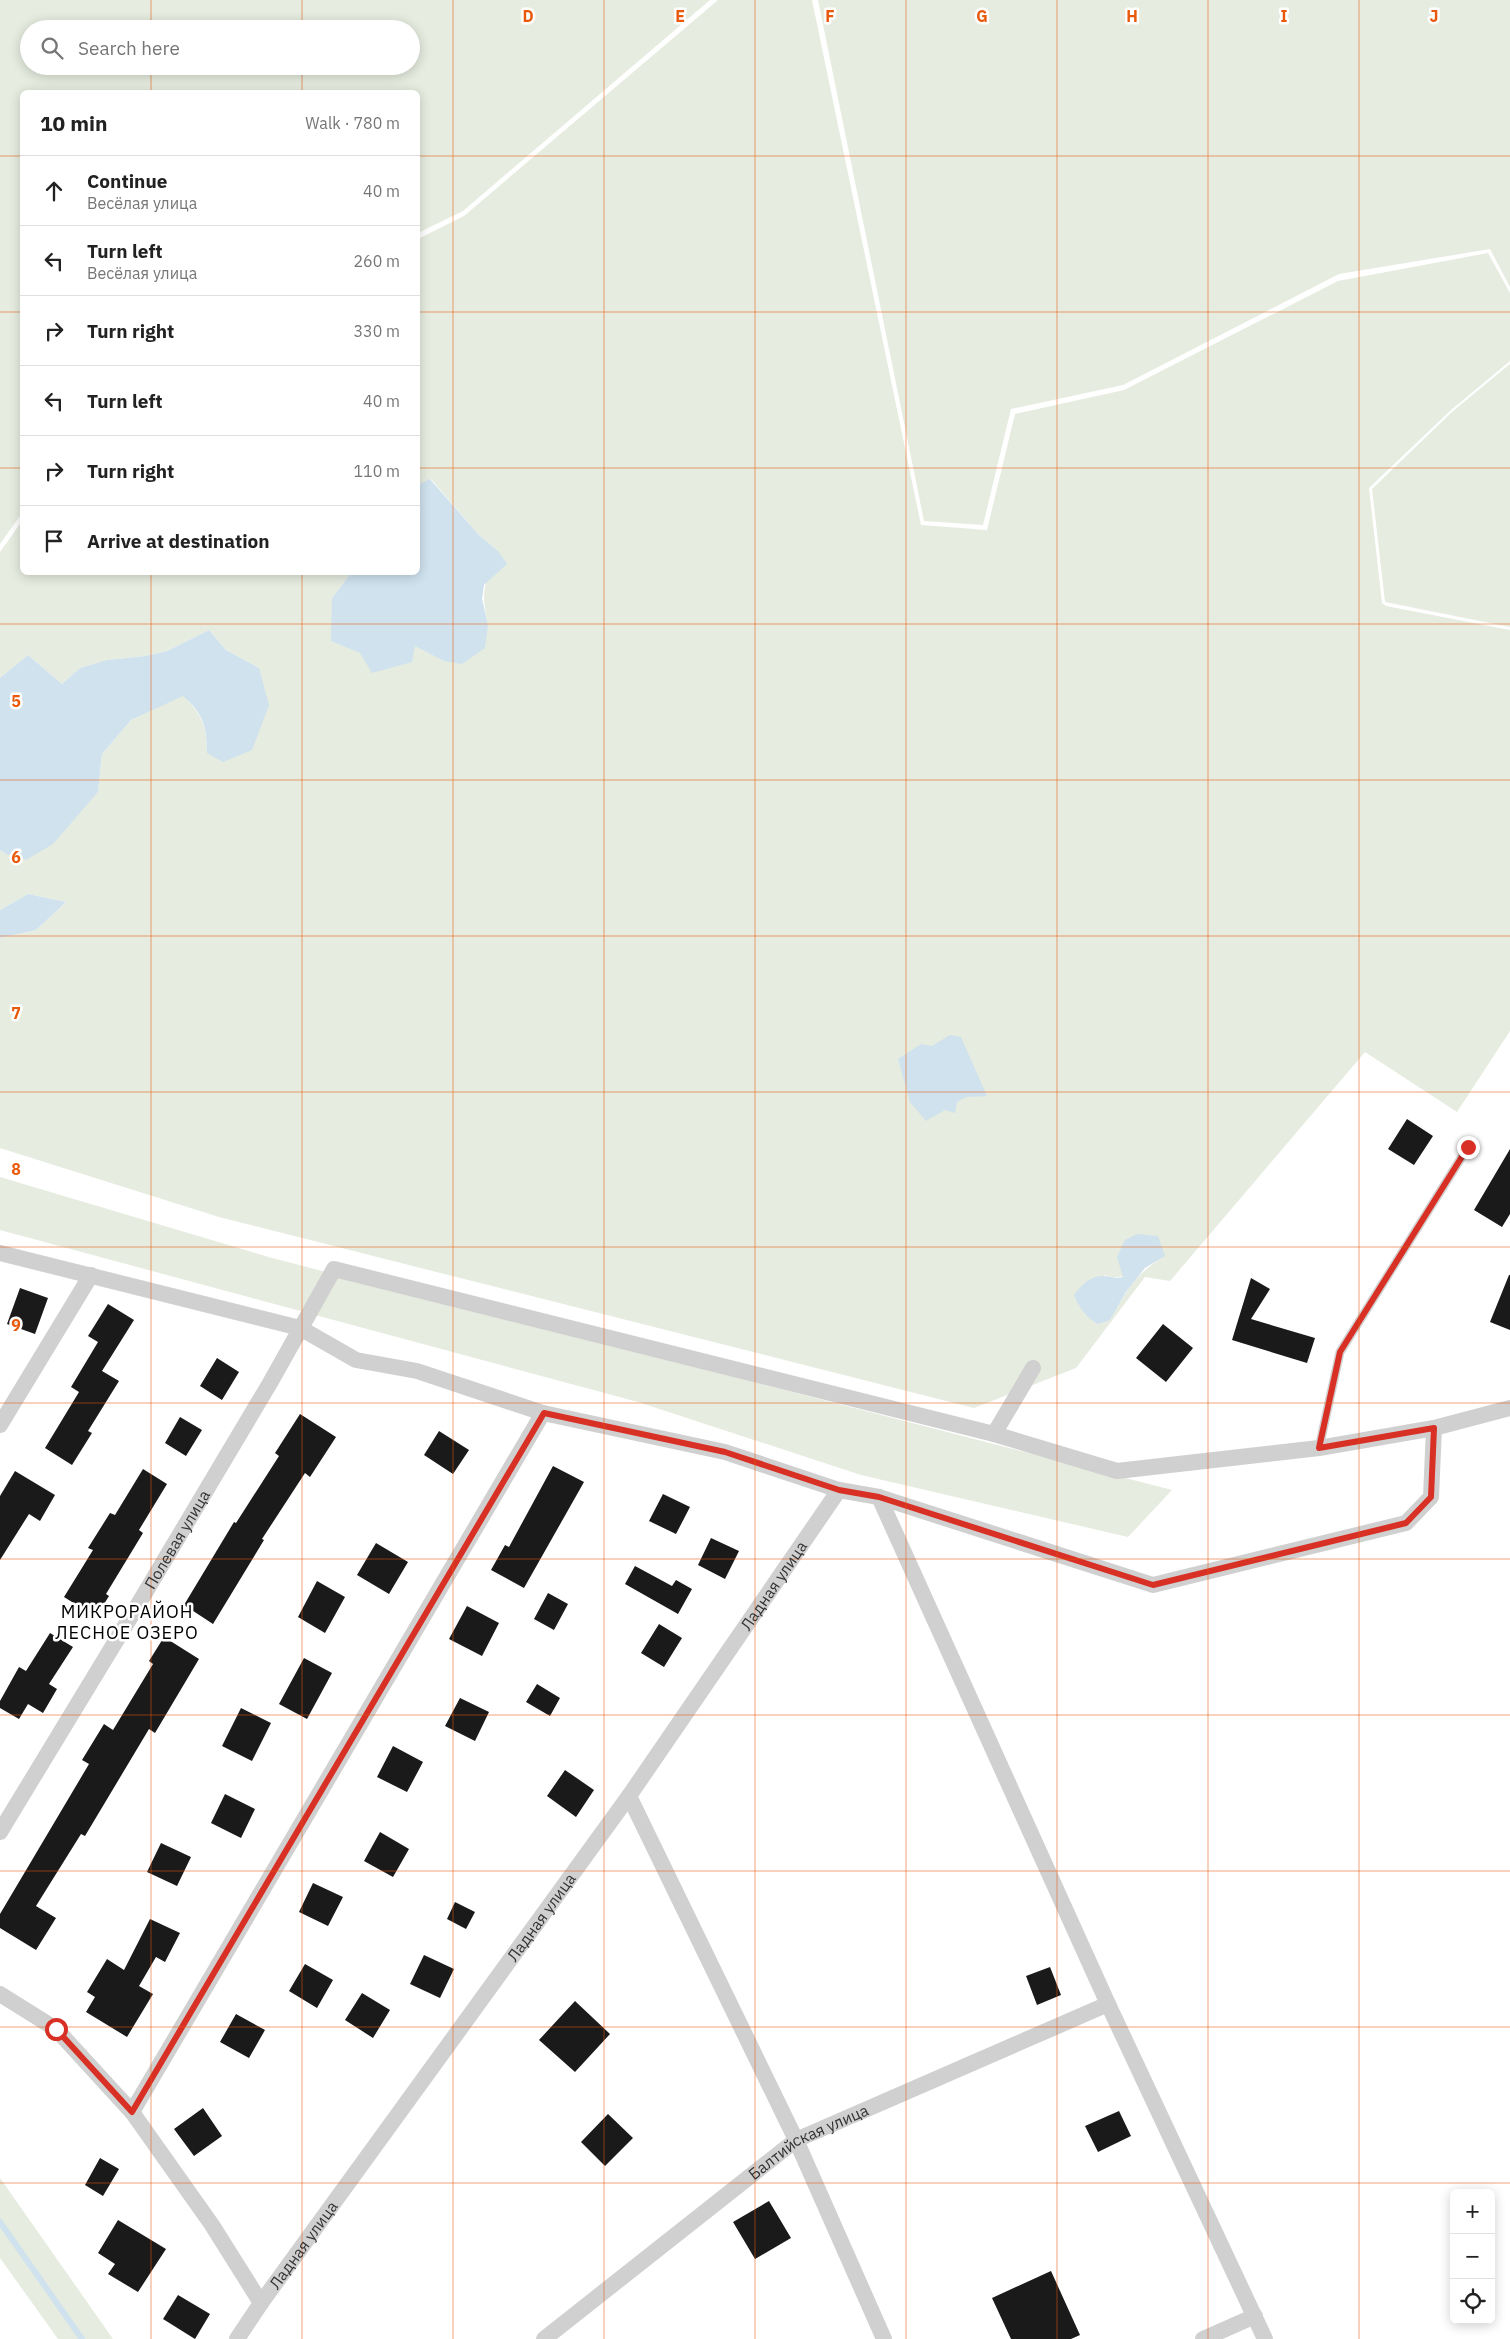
<!DOCTYPE html>
<meta charset="utf-8">
<style>
:root{--surface:#fff;--page:#f6f6f6;--text:#222;--muted:#767676;--line:#e0e0e0}
body{margin:0;font-family:"IBM Plex Sans",sans-serif;background:var(--page);color:var(--text)}
.controls{position:absolute;right:15px;bottom:15px;display:grid;overflow:hidden;border-radius:8px;box-shadow:0 2px 12px #0003}
.controls button{width:45px;height:45px;display:grid;place-items:center;padding:0;border:0;border-bottom:1px solid var(--line);background:var(--surface);color:var(--text);font:25px sans-serif}
.stop{position:absolute;width:15px;height:15px;margin:-11px;border:4px solid #d93025;border-radius:50%;background:#fff}
.stop.end{background:#d93025;border-color:#fff;box-shadow:0 1px 5px #0008}
.list{margin:0;padding:0;list-style:none}
h2{display:flex;justify-content:space-between;align-items:center;height:65px;margin:0;padding:0 20px;font-size:21px}
h2 small{font-size:16px;font-weight:400;color:var(--muted)}
.list li{display:grid;grid-template-columns:32px 1fr auto;gap:15px;align-items:center;box-sizing:border-box;height:70px;padding:0 20px;border-top:1px solid var(--line)}
.list b{display:block;font-size:19px;white-space:nowrap}
.list p{margin:0;font-size:16px;white-space:nowrap;color:var(--muted)}
.list em{font-size:16px;font-style:normal;color:var(--muted)}
.icon{flex:none;width:28px;height:28px;fill:none;stroke:currentColor;stroke-width:2;stroke-linecap:round;stroke-linejoin:round}
.map{position:relative;flex:none;width:1510px;height:2339px;overflow:hidden}
.search{position:absolute;background:var(--surface);box-shadow:0 2px 12px #0003;left:20px;top:20px;width:400px;height:55px;display:flex;align-items:center;gap:12px;box-sizing:border-box;padding:0 18px;border-radius:28px;color:var(--muted);font-size:19px}
.panel{position:absolute;background:var(--surface);box-shadow:0 2px 12px #0003;left:20px;top:90px;width:400px;height:485px;border-radius:8px}
.map>svg:first-child{display:block}
</style>
<div class="map">
<svg width="1510" height="2339" viewBox="0 0 1510 2339">
<rect width="100%" height="100%" fill="#fff"/>
<!-- green -->
<path fill="#e6ecdf" fill-rule="evenodd" d="M0,0H710L463,211L418,233V92H22V513L0,544ZM29,29H411V66H29Z
M718,0H812L921,525L987,530L1015,414L1124,390L1338,281L1488,253L1510,293V361L1451,410L1369,488L1382,603L1386,606L1510,630V1031L1457,1112L1365,1052L1170,1281L1145,1277L1076,1368L974,1408L219,1217L0,1148V938L36,930L66,902L28,894L0,910V850L6,854L98,792L102,754L131,720L183,695C202,715 207,726 207,753L259,668L226,650L209,630L167,651L145,656L107,660L80,668L62,684L28,655L0,678V552L22,521V572L351,573L332,598L444,661L488,625C480,589 485,585 498,551L479,535L431,479L418,485V239L464,216ZM1165,1256C1135,1274 1127,1290 1110,1320L1104,1275C1125,1283 1146,1266 1165,1256Z
M818,0H1510V287L1490,249L1339,274L1123,385L1011,409L983,525L924,521Z
M1510,364V627L1385,602L1372,489L1453,411Z
M0,1177L272,1258L1172,1490L1128,1537L861,1475L638,1402L0,1230Z
M0,2178L113,2339H58L0,2258Z"/>
<!-- water -->
<path fill="#cfe2ee" d="M430,479L479,535L498,551L507,564L484,585L482,599L488,625L485,648L462,664L444,661L415,646L412,662L372,673L360,653L331,641L332,598L351,573L418,572V485Z
M209,630L226,650L259,668L269,705L252,750L223,762L207,753C207,727 203,713 183,696L131,720L102,754L98,792L53,844L26,860L6,854L0,850V678L28,655L62,684L80,668L107,660L145,656L167,651Z
M28,894L66,902L36,930L0,938V910Z
M950,1035L961,1037L987,1096L966,1097L957,1102L955,1113L945,1110L926,1121L910,1102L898,1059L921,1044L932,1046Z
M1137,1234L1158,1236L1165,1256L1145,1268L1126,1292L1110,1320L1098,1324C1087,1319 1079,1307 1074,1295C1082,1285 1089,1276 1103,1276C1111,1276 1115,1279 1123,1277L1117,1257L1125,1240Z"/>
<g fill="none" stroke-linecap="round" stroke-linejoin="round">
<!-- stream -->
<path stroke="#cfe2ee" stroke-width="6" d="M0,2222L82,2339"/>
</g>
<!-- building -->
<path fill="#1a1a1a" d="M1407,1119L1433,1136L1414,1165L1388,1149Z
M1510,1149V1214L1502,1227L1474,1210Z
M1509,1275H1510V1330L1490,1322Z
M1251,1278L1270,1289L1251,1319L1315,1338L1307,1363L1232,1340Z
M20,1288L48,1298L35,1334L7,1324Z
M108,1304L134,1320L102,1371L119,1381L88,1431L92,1433L72,1465L45,1448L79,1392L71,1387L98,1342L88,1336Z
M1163,1324L1193,1348L1166,1382L1136,1358Z
M217,1358L239,1372L222,1400L200,1386Z
M300,1414L336,1437L310,1477L305,1473L262,1539L264,1540L213,1624L184,1605L234,1522L236,1523L279,1456L275,1453Z
M180,1417L202,1430L186,1456L165,1443Z
M439,1431L469,1450L453,1474L424,1455Z
M553,1466L584,1482L524,1588L491,1570L505,1545L509,1547Z
M143,1469L167,1484L139,1530L143,1533L106,1594L109,1596L96,1617L64,1597L93,1550L88,1548L110,1513L115,1515Z
M15,1471L55,1495L40,1521L29,1514L0,1560V1496Z
M663,1494L690,1507L676,1534L649,1521Z
M711,1538L739,1551L725,1579L698,1565Z
M376,1543L408,1562L389,1594L357,1575Z
M635,1566L672,1586L676,1580L692,1589L678,1614L625,1584Z
M317,1581L345,1597L325,1633L298,1617Z
M548,1593L568,1604L554,1630L534,1619Z
M467,1606L499,1623L482,1656L449,1639Z
M659,1624L682,1638L664,1667L641,1653Z
M50,1633L73,1647L49,1684L57,1689L43,1713L28,1704L19,1719L0,1708V1701L19,1667L26,1671Z
M164,1637L199,1659L155,1733L149,1729L85,1836L81,1834L36,1906L56,1918L36,1950L0,1928V1914L89,1764L82,1760L104,1724L113,1730L153,1664L149,1661Z
M304,1658L332,1673L307,1719L279,1704Z
M537,1684L560,1698L550,1716L526,1702Z
M460,1698L489,1712L475,1741L445,1726Z
M241,1708L271,1723L252,1761L222,1746Z
M393,1746L423,1762L407,1792L377,1777Z
M565,1770L594,1790L576,1817L547,1796Z
M225,1794L255,1809L241,1838L211,1823Z
M380,1832L409,1849L393,1877L364,1861Z
M161,1843L191,1857L177,1886L147,1872Z
M313,1883L343,1897L328,1926L299,1912Z
M455,1902L475,1912L466,1929L447,1919Z
M150,1919L180,1933L165,1962L156,1957L139,1986L153,1994L127,2037L86,2012L95,1997L87,1992L107,1959L124,1970Z
M424,1955L454,1969L440,1998L410,1984Z
M305,1964L333,1980L317,2008L289,1991Z
M1050,1967L1061,1995L1037,2005L1026,1976Z
M362,1993L390,2010L373,2038L345,2020Z
M575,2001L610,2034L575,2072L539,2040Z
M236,2014L265,2030L249,2058L220,2042Z
M203,2108L222,2136L194,2156L174,2129Z
M1119,2111L1131,2136L1098,2152L1085,2126Z
M608,2114L633,2138L605,2166L581,2142Z
M100,2158L119,2169L103,2196L85,2185Z
M769,2201L791,2238L755,2259L733,2222Z
M118,2220L166,2249L138,2292L108,2274L115,2264L98,2253Z
M1051,2271L1080,2335L1071,2339H1011L992,2298Z
M178,2295L210,2314L195,2339L163,2319Z"/>
<g fill="none" stroke-linecap="round" stroke-linejoin="round">
<!-- service -->
<path stroke="#d0d0d0" stroke-width="9" d="M1319,1448L1340,1352L1468,1147"/>
<!-- minor -->
<g stroke="#d0d0d0" stroke-width="16">
<path d="M0,1253L300,1328L356,1360L417,1371L543,1413L725,1452L839,1490L879,1497L1153,1585L1406,1523L1431,1497L1434,1428L1510,1408"/>
<path d="M0,1425L91,1275"/>
<path d="M994,1434L1033,1368"/>
<path d="M879,1497L1108,2004L1265,2339"/>
<path d="M629,1796L796,2140L884,2339"/>
<path id="s1" d="M0,1832L139,1603L270,1383L334,1269L994,1434L1117,1471L1319,1448L1434,1428"/>
<path d="M0,1994L56,2029L132,2112L543,1413"/>
<path d="M132,2112L212,2225L261,2303"/>
<path id="s2" d="M237,2339L261,2303L629,1796L839,1490"/>
<path id="s3" d="M544,2339L796,2140L1108,2004"/>
<path d="M1203,2339L1255,2316"/>
</g>
</g>
<g fill="none" stroke-linecap="round" stroke-linejoin="round">
<!-- route -->
<path stroke="#d93025" stroke-width="6" d="M56,2029L132,2112L544,1413L725,1452L839,1490L879,1497L1153,1585L1406,1523L1431,1497L1434,1428L1319,1448L1340,1352L1468,1147"/>
</g>
<!-- grid -->
<path fill="none" stroke="#e8590c" stroke-width="1" stroke-opacity="0.55" d="M151,0V29M302,0V29M453,0V2339M604,0V2339M755,0V2339M906,0V2339M1057,0V2339M1208,0V2339M1359,0V2339M151,66V92M302,66V92M0,156H22M418,156H1510M0,312H22M418,312H1510M0,468H22M418,468H1510M151,572V2339M302,572V2339M0,624H1510M0,780H1510M0,936H1510M0,1092H1510M0,1247H1510M0,1403H1510M0,1559H1510M0,1715H1510M0,1871H1510M0,2027H1510M0,2183H1510"/>
<g text-anchor="middle" dominant-baseline="central" stroke-width="5" stroke-linejoin="round" paint-order="stroke">
<!-- street labels -->
<g font-size="16" fill="#333" stroke="#fff">
<text stroke="none"><textPath href="#s1" startOffset="342">Полевая улица</textPath></text>
<text stroke="none"><textPath href="#s2" startOffset="925">Ладная улица</textPath></text>
<text stroke="none"><textPath href="#s2" startOffset="520">Ладная улица</textPath></text>
<text stroke="none"><textPath href="#s3" startOffset="331">Балтийская улица</textPath></text>
<text stroke="none"><textPath href="#s2" startOffset="115">Ладная улица</textPath></text>
</g>
<!-- neighbourhood labels -->
<g font-size="18" letter-spacing="1" fill="#000" stroke="#fff">
<text x="127" y="1611">МИКРОРАЙОН<tspan x="127" dy="21">ЛЕСНОЕ ОЗЕРО</tspan></text>
</g>
</g>
<g font-size="16" text-anchor="middle" font-weight="bold" fill="#e8590c" stroke="#fff" stroke-width="5" stroke-linejoin="round" paint-order="stroke">
<text x="528" y="22">D</text>
<text x="680" y="22">E</text>
<text x="830" y="22">F</text>
<text x="982" y="22">G</text>
<text x="1132" y="22">H</text>
<text x="1284" y="22">I</text>
<text x="1434" y="22">J</text>
<text x="16" y="707">5</text>
<text x="16" y="863">6</text>
<text x="16" y="1019">7</text>
<text x="16" y="1175">8</text>
<text x="16" y="1331">9</text>
</g>
</svg>
<div class="controls">
<button>+</button>
<button>−</button>
<button><svg class="icon" aria-label="locate" viewBox="0 0 24 24"><circle cx="12" cy="12" r="6"/><path d="M12 2v4M12 18v4M2 12h4M18 12h4"/></svg></button>
</div>
<div class="stop" style="left:56px;top:2029px"></div>
<div class="stop end" style="left:1468px;top:1147px"></div>
<div class="search"><svg class="icon" aria-label="search" viewBox="0 0 24 24"><circle cx="10" cy="10" r="6"/><path d="M15 15l6 6"/></svg>Search here</div>
<section class="panel">
<h2>10 min<small>Walk · 780 m</small></h2>
<ul class="list">
<li><svg class="icon" aria-label="ahead" viewBox="0 0 24 24"><path d="M12 20V5M6 11l6-6 6 6"/></svg><div><b>Continue</b><p>Весёлая улица</p></div><em>40 m</em></li>
<li><svg class="icon" aria-label="left" viewBox="0 0 24 24"><path d="M17 20v-9H6M10 6l-5 5 5 5"/></svg><div><b>Turn left</b><p>Весёлая улица</p></div><em>260 m</em></li>
<li><svg class="icon" aria-label="right" viewBox="0 0 24 24"><path d="M7 20v-9h11M14 6l5 5-5 5"/></svg><div><b>Turn right</b></div><em>330 m</em></li>
<li><svg class="icon" aria-label="left" viewBox="0 0 24 24"><path d="M17 20v-9H6M10 6l-5 5 5 5"/></svg><div><b>Turn left</b></div><em>40 m</em></li>
<li><svg class="icon" aria-label="right" viewBox="0 0 24 24"><path d="M7 20v-9h11M14 6l5 5-5 5"/></svg><div><b>Turn right</b></div><em>110 m</em></li>
<li><svg class="icon" aria-label="arrive" viewBox="0 0 24 24"><path d="M6 21V4h12l-3 4 3 4H6"/></svg><div><b>Arrive at destination</b></div></li>
</ul>
</section>
</div>
